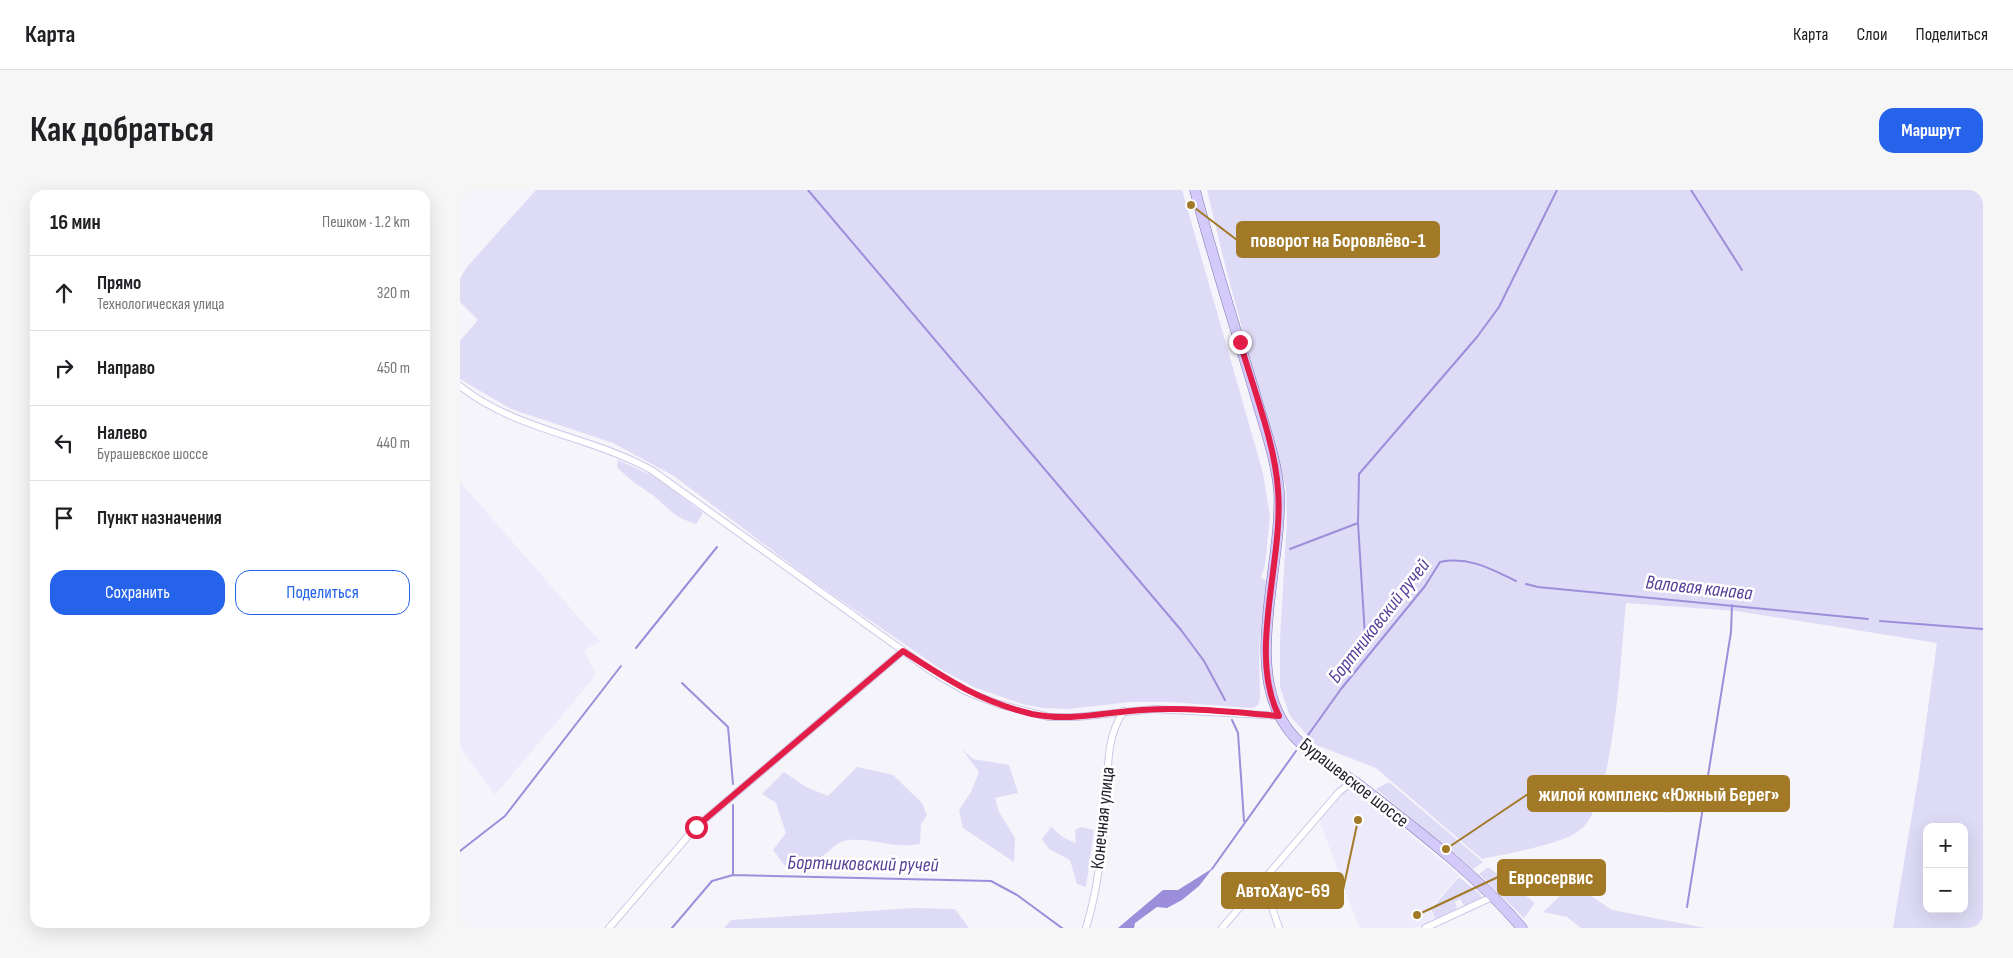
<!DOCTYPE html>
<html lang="ru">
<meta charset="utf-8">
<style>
:root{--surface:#fff;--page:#f6f6f6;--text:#202124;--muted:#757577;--line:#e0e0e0;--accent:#2563eb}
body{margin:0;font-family:"Sofia Sans Condensed",sans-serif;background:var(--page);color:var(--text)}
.controls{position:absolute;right:15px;bottom:15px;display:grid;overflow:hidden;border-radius:10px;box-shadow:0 5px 20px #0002}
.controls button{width:45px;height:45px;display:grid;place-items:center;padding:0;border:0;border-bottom:1px solid var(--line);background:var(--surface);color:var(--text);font:25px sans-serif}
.stop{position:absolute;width:15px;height:15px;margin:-11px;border:4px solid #e11d48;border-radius:50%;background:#fff}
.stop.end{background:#e11d48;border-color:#fff;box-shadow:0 1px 5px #0008}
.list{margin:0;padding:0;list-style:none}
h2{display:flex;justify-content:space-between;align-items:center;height:65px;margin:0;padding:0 20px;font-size:21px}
h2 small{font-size:16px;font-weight:400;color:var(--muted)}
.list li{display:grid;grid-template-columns:32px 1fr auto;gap:15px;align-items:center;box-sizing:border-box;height:75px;padding:0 20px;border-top:1px solid var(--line)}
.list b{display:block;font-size:19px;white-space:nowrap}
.list p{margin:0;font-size:16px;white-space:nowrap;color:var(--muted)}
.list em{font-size:16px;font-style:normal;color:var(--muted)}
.actions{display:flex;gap:10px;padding:15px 20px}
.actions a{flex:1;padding:11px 0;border:1px solid var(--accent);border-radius:15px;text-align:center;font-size:18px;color:var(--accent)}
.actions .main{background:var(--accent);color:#fff}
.icon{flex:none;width:28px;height:28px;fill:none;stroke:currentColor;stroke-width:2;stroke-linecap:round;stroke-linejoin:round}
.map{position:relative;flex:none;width:1523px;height:738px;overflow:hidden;border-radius:15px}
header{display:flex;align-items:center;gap:30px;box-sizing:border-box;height:70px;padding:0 25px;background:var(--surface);border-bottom:1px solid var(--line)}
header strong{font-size:24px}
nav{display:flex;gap:28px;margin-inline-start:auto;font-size:18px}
.intro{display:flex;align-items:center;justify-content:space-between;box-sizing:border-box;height:120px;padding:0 30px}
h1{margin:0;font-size:35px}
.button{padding:12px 22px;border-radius:15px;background:var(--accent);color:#fff;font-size:18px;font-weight:700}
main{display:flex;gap:30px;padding:0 30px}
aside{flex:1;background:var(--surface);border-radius:15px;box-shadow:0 5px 20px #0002}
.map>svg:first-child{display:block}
</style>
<header>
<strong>Карта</strong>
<nav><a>Карта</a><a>Слои</a><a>Поделиться</a></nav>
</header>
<div class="intro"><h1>Как добраться</h1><a class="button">Маршрут</a></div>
<main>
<aside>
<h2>16 мин<small>Пешком · 1.2 km</small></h2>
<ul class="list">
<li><svg class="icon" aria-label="ahead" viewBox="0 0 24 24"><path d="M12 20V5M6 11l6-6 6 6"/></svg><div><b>Прямо</b><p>Технологическая улица</p></div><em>320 m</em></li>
<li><svg class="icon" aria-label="right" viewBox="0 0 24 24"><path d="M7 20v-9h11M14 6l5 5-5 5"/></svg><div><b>Направо</b></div><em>450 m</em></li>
<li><svg class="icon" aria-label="left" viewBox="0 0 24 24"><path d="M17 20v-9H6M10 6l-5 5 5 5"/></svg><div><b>Налево</b><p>Бурашевское шоссе</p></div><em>440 m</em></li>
<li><svg class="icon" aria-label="arrive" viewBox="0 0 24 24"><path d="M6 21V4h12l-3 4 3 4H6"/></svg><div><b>Пункт назначения</b></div></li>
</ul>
<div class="actions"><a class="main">Сохранить</a><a>Поделиться</a></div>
</aside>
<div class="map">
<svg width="1523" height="738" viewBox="0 0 1523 738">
<rect width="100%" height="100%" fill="#f5f4fb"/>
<!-- built -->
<path fill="#edebfb" d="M0,292L140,452L124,460L136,485L35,605L0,557Z
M891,596L999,685L970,718L975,731L955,738H899L859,629L881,604Z"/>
<!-- green -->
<path fill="#dedbf6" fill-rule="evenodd" d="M76,0H722L803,283L810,326L805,375L801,387L806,391L799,458L800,509L798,515L792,518L710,512H670L609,519L584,518L562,514L516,498L482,480L353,391L214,286L153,253L51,219L0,189V151L18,130L0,112V89L6,78Z
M747,0H1523V738H1433L1459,583L1477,453L1277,421L1166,413C1161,459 1155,614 1120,640C1101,655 1048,663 1022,669L916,578L856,555L830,526L820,497V449L827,328L826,298L767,83ZM1467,637H1504V719H1467Z
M158,270L197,288L243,323L236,334C214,327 210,320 194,306C180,296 169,290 157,277Z
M502,559L513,569L549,575L558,603L535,608L539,622L555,648L554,672L503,638L499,620L511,602L519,582Z
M397,577L433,585L462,613L467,625L461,634L460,654C433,659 414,648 389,650C375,651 368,665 356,670C348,674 334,674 325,676L313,660L326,643L316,613L302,604L324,582L346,597L368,606Z
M929,592L1023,672L1013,679L916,599Z
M1187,607L1210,611L1213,616L1211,623L1183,619V610Z
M591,637L604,648L616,653L615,640L621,637L634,640L626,697L617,694L610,670L589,659L582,649Z
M1028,677L1075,713L1064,728L1019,684Z
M999,687L1020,704L1022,709L1005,717L1000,709L995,712L997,717L992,724L976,730L971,719Z
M1102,704L1131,706L1152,720L1246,738H1121L1107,727L1083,722Z
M453,718L495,719L509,738H264L271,730Z"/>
<!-- water -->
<path fill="#9c8eda" d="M753,678L739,696L722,710L707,718L697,717L675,733L674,738H658L703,700H718Z"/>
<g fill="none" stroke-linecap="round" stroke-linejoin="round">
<!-- stream -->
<path stroke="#9c8eda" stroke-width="2" d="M348,0L721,440L744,471L765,510
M1231,0L1282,80
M830,359L898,333
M1066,394L1078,397L1408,429
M1420,431L1523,439
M905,446L898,333L899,284L1017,147L1039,117L1097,0
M176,458L257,357
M222,493L268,537L273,594
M772,530L778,543L784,631
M846,548L881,499L965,396L980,372C1009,366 1031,379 1056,391
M0,661L45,626L161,476
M752,679L836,561
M273,685V615
M1227,717L1271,442L1272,415
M212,738L252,691L273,685L531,691L557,705L602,738"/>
<!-- street casing -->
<g stroke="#cbc7e7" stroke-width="8">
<path id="street" d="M0,196C56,241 132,246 193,281L474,483L505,501L538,514L589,527H617L694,519L819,526
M803,691L819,738
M149,738L236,637L443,461
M626,738C638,699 642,658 646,617C649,584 644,549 664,521
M762,738L879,602L893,591
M965,738L1032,707"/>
</g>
<!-- primary casing -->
<g stroke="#8177af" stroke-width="11">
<path id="primary" d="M735,0C753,69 775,136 795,204C804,236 816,268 819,301C823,372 784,475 825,535C844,564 876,577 902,597C957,640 1017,685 1062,738"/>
</g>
<!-- street -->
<use href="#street" stroke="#fff" stroke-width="6"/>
<!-- primary -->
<use href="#primary" stroke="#d3cafa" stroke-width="10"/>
</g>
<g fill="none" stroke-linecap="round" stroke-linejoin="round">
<!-- route -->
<path stroke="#e11d48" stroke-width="6" d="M236,637L443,461C486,489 521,512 572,524C610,532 645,522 682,520C728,517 774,522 819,526C787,464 824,370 818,300C815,253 793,198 780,152"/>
</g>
<g text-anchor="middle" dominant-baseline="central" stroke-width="5" stroke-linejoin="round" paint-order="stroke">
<!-- street labels -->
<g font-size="19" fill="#201e2a" stroke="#fff">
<text transform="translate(894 593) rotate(38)">Бурашевское шоссе</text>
<text transform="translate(643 628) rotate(-84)">Конечная улица</text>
</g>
<!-- water labels -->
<g font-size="20" font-style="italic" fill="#563f98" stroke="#fff">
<text transform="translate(1239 398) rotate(6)">Валовая канава</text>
<text transform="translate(919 431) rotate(-52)">Бортниковский ручей</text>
<text transform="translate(403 674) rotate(1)">Бортниковский ручей</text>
</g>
</g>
<!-- callouts -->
<path fill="none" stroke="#a17927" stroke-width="2" d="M731 15L777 50M986 659L1068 604M957 725L1038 687M898 630L883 700"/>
<g fill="#a17927" stroke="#fff" stroke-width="2">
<circle cx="731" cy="15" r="5"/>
<circle cx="986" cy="659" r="5"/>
<circle cx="957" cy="725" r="5"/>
<circle cx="898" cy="630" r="5"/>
</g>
<g fill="#a17927" stroke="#a17927" stroke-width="2">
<rect x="777" y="32" width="202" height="35" rx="5"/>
<rect x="1068" y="586" width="261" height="35" rx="5"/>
<rect x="1038" y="670" width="107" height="35" rx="5"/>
<rect x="762" y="683" width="121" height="35" rx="5"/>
</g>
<g font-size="20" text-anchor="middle" font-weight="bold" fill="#fff">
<text x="878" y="57">поворот на Боровлёво-1</text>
<text x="1199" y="611">жилой комплекс «Южный Берег»</text>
<text x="1091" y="694">Евросервис</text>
<text x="823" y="707">АвтоХаус-69</text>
</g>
</svg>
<div class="controls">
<button>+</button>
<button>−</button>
</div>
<div class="stop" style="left:236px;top:637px"></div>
<div class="stop end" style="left:780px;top:152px"></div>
</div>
</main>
